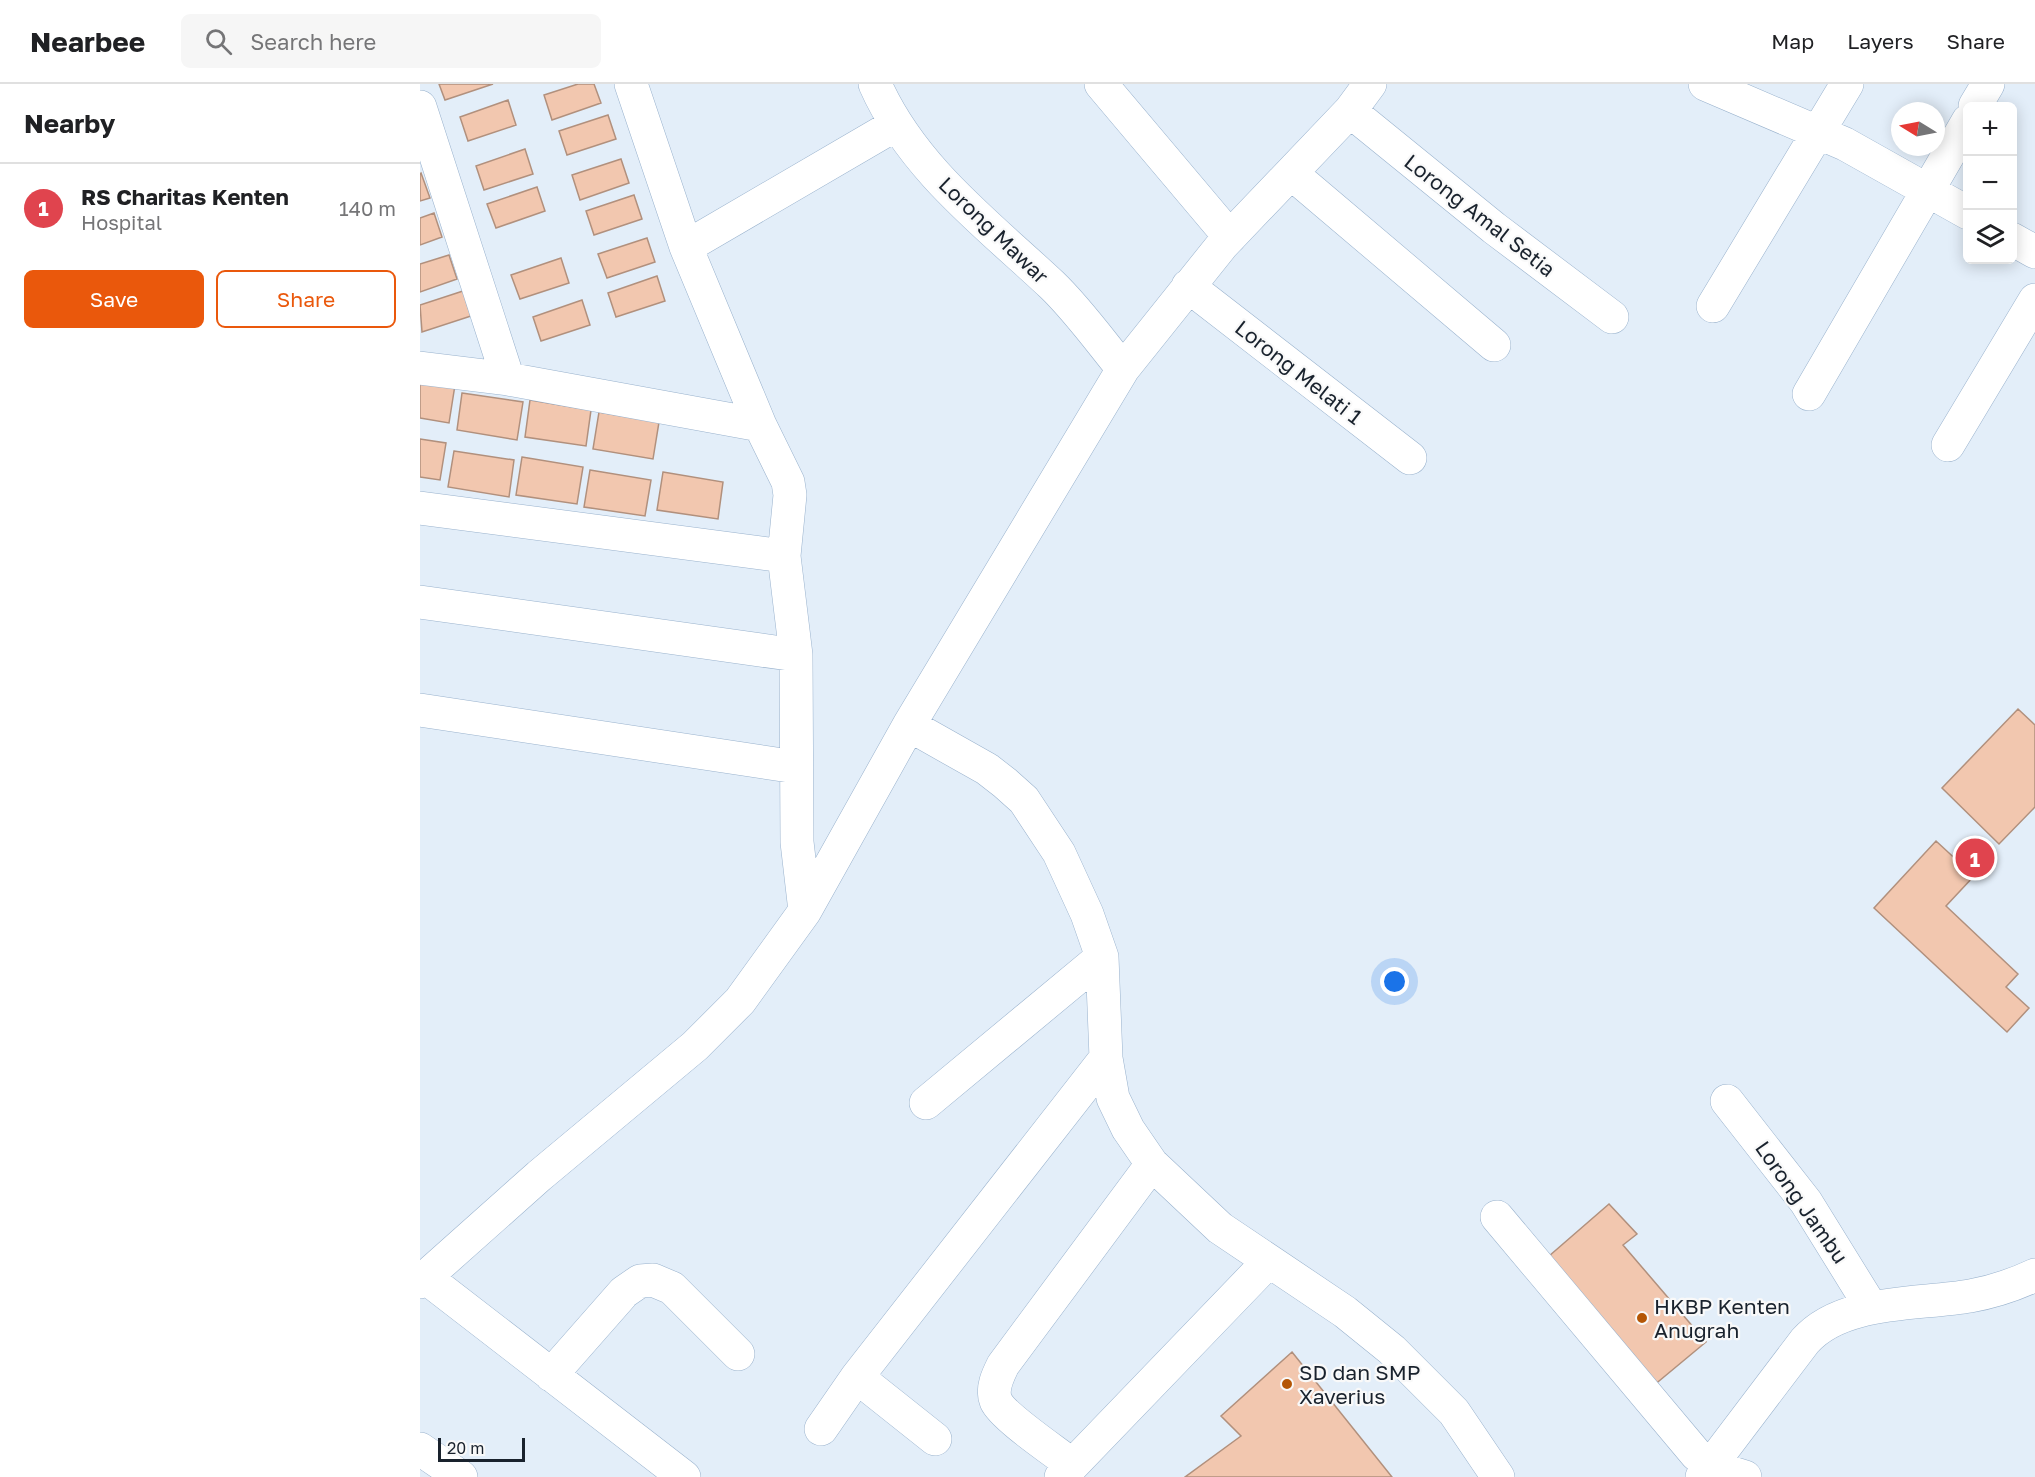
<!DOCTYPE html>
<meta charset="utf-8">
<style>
:root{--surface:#fff;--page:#f6f6f6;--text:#202124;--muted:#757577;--line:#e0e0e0;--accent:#ea580c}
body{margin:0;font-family:"Golos Text",sans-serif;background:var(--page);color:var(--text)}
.controls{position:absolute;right:18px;top:18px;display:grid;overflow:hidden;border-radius:9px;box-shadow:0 3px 15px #0003}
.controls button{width:54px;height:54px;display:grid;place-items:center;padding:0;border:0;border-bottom:2px solid var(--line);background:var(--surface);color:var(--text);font:30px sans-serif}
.compass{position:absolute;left:1471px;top:18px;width:54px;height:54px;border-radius:50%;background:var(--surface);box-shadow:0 3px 15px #0003;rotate:280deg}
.scale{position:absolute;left:18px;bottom:15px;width:87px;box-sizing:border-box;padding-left:6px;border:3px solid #19222d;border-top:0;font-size:16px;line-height:21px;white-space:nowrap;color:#19222d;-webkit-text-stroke:4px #f9f9f9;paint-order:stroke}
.you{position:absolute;left:975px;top:898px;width:21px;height:21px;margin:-15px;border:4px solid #fff;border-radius:50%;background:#1a73e8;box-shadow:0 0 0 9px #1a73e833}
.badge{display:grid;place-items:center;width:39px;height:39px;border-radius:50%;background:var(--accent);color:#fff;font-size:20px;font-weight:700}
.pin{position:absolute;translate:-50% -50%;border:3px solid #fff;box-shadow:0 2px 6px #0006}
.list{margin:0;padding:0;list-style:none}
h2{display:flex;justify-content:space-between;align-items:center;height:78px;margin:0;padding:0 24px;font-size:26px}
h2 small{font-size:20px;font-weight:400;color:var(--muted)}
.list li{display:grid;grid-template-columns:39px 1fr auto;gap:18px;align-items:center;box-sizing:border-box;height:90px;padding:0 24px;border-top:2px solid var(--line)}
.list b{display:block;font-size:22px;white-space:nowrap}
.list p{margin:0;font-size:20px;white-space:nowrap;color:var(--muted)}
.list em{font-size:20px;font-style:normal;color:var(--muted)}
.actions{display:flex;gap:12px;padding:18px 24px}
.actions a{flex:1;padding:14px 0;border:2px solid var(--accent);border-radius:9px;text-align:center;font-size:21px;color:var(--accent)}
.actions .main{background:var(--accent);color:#fff}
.icon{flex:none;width:33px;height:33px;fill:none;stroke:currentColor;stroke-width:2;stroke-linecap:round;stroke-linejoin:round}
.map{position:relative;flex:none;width:1615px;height:1393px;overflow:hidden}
header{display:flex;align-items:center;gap:36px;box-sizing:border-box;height:84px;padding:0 30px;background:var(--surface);border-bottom:2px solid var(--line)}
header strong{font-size:28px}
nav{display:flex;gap:33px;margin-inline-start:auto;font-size:21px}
.search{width:420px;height:54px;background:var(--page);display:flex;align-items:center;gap:15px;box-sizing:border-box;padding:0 21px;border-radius:9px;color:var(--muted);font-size:22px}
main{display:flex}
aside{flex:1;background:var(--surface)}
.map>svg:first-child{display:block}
</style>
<header>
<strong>Nearbee</strong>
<div class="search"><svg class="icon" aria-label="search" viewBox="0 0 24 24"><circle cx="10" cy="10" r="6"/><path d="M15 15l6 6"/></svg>Search here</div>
<nav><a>Map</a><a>Layers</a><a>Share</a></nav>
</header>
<main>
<aside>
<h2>Nearby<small></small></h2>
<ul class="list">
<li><span class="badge" style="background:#e0444e">1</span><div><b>RS Charitas Kenten</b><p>Hospital</p></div><em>140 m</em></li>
</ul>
<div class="actions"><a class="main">Save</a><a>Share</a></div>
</aside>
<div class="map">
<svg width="1615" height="1393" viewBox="0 0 1615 1393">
<rect width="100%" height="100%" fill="#e3eef9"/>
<!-- building -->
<path fill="#f2c7af" stroke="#b1907d" stroke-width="1.5" d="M19,0H73L25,16Z
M158,0H174L181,19L132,36L124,11Z
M88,16L96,41L48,57L40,33Z
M188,31L196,55L147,71L139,47Z
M105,65L113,90L64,106L56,82Z
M201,75L209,99L160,116L152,91Z
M1,89L10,114L0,117V90Z
M117,103L125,127L76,144L67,120Z
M214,111L222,135L174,151L166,127Z
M14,129L22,153L0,161V134Z
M227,154L235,178L187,194L178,170Z
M29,171L37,195L0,208V180Z
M141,174L149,199L100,215L91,191Z
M237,192L245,217L196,233L188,209Z
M43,207L51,232L2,248L0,221Z
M162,216L170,241L121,257L113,233Z
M0,296L35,301L29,339L0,334Z
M42,309L103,318L97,356L37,346Z
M110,316L171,326L166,362L105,353Z
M179,328L239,338L233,375L173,365Z
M0,355L26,359L20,396L0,393Z
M34,367L94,376L89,413L28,403Z
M102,373L163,383L157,420L96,411Z
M170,386L231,396L225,432L164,423Z
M243,388L303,398L298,435L237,426Z
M1598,625L1615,641V723L1579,760L1522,704Z
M1516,757L1554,792L1526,822L1598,890L1586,903L1609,924L1587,948L1454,824Z
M1189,1120L1217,1150L1203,1161L1286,1258L1233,1302L1121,1179Z
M872,1268L972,1393H765L821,1352L801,1332Z"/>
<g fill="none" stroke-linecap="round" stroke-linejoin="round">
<!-- minor casing -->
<g stroke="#99b2cd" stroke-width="34">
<path id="minor" d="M211,0L266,163L340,341
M455,0C492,84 567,140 632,201C658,226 680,257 703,285
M681,0L810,153
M1285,0L1425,60L1548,129
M1555,22L1568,0
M0,23L88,295
M930,27L1074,144L1192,233
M871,89L1074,261
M1592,155L1615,168
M266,163L475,41
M768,202L990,374
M1293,222L1427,0
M0,284L88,295L340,341L368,398L370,411L364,472L376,571L377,758L385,827
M1389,310L1548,37
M1528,361L1615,216
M0,424L364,472
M0,518L376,571
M0,626L376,683
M489,641L567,685L585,699L604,716L639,769L667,830L682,873L686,974L693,1014L708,1045L732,1080L800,1144L925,1228L972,1266L1034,1328L1078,1393
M1307,1017L1386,1118L1451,1223
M506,1019L682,873
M1077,1133L1276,1370L1290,1382L1325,1393
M5,1193L264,1393
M0,1198L119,1092L275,962L320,917L385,827L489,641L703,285L803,160L930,27L950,0
M131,1291L204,1208L220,1197L233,1196L252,1204L318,1270
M437,1293L515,1355
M401,1345L437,1293L686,974
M0,1365L41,1393
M652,1381C636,1368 583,1333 576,1317C571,1305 578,1291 583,1281L732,1080
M641,1393L848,1178
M1282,1393L1385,1257C1422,1215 1498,1221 1550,1212C1572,1208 1594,1201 1615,1191"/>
</g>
<!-- minor -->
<use href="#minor" stroke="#fff" stroke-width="33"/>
</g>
<!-- markers -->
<g fill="#b45606" stroke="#f9f9f9" stroke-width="2">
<circle cx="1222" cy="1234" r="6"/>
<circle cx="867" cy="1300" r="6"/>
</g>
<g text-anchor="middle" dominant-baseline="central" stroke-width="4.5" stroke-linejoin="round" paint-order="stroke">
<!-- street labels -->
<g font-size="21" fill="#19222d" stroke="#f9f9f9">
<text transform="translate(1060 131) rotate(38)">Lorong Amal Setia</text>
<text transform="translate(574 146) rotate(44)">Lorong Mawar</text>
<text transform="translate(879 288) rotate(38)">Lorong Melati 1</text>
<text transform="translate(1382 1118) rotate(55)">Lorong Jambu</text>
</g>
<!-- poi labels -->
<g font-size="21" fill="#19222d" stroke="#f9f9f9" text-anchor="start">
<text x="1234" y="1222">HKBP Kenten<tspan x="1234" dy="24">Anugrah</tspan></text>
<text x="879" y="1288">SD dan SMP<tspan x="879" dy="24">Xaverius</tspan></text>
</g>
</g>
</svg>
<div class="controls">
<button>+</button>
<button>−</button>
<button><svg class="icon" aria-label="layers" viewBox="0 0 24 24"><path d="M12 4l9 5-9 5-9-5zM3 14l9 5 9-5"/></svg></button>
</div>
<svg class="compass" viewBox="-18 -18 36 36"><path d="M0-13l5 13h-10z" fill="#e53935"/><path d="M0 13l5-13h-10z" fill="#757577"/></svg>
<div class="scale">20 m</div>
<div class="you"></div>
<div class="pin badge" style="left:1555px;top:774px;background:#e0444e">1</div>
</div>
</main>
